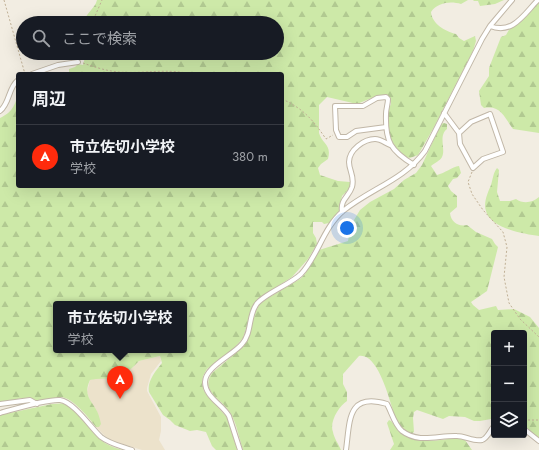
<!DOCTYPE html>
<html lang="ja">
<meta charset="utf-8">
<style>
:root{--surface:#171b24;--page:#20242c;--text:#f1f3f6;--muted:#9ea1a6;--line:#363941;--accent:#ff2b0c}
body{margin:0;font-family:Jost,"Noto Sans JP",sans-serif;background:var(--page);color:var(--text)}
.controls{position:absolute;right:12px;bottom:12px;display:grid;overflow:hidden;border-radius:4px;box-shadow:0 4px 16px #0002}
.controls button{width:36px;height:36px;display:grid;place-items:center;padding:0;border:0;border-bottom:1px solid var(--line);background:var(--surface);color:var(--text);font:20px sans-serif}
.you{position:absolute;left:347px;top:228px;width:14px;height:14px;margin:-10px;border:3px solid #fff;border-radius:50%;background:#1a73e8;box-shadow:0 0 0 6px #1a73e833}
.badge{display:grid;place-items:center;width:26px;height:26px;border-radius:50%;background:var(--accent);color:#fff;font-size:13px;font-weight:700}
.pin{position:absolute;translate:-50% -33px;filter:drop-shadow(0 1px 2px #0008)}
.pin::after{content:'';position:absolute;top:21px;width:14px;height:12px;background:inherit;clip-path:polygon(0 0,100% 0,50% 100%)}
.popup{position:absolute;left:53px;top:301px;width:134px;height:52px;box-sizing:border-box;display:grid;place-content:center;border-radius:4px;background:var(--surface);filter:drop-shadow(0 1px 3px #0005);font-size:13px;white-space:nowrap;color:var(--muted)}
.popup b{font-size:15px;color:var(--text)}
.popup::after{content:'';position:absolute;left:50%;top:100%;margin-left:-8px;border:8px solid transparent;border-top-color:var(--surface)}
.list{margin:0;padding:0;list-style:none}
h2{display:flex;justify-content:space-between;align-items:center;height:52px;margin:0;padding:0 16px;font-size:17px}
h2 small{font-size:13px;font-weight:400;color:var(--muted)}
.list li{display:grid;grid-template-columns:26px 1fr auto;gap:12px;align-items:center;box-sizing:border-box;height:64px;padding:0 16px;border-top:1px solid var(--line)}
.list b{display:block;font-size:15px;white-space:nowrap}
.list p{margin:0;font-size:13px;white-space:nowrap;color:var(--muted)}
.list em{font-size:13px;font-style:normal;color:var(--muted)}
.icon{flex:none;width:22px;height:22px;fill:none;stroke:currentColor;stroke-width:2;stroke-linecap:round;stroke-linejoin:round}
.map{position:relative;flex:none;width:539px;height:450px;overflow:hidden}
.search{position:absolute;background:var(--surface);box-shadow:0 4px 16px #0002;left:16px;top:16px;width:268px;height:44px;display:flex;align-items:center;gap:10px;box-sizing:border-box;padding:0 14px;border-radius:22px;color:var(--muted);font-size:15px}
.panel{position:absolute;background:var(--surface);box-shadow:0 4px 16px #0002;left:16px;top:72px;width:268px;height:116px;border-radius:4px}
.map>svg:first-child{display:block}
</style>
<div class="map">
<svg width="539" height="450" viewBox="0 0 539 450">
<defs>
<pattern id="forest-firs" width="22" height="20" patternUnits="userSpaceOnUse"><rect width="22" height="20" fill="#cde9a8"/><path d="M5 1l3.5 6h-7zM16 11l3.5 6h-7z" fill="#b1c991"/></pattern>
</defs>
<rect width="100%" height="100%" fill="#f2ede2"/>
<!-- education -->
<path fill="#ece2cb" d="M160,356L161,361L151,374L147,388V391L161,417V431L159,440L165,450H142L113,441L105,436L96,427H99L97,411L91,404L87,392L90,380L132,368L139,361Z"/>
<!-- forest -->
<path fill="url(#forest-firs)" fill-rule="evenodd" d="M97,0H468L461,4C451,1 438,2 431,12C432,24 445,31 456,34L459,38L464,41L475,36L476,41L473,51L433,129L418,155L410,158L404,157L392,145L388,130V110L391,104L390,98L386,95H379L357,104L327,97L319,105V133C322,144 332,144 328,159L321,164L318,168L320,175L338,181L350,182V188L342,196L339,211L329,223L324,224L322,222H313V233L316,238L317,244L308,259L292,277L258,299L253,306L243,338L234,348L207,369L203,376L202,384L204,391L208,397L225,415L228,419L237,450H216L212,446L206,432L197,430L190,431L175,425L170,420L163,415L149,392C147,381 155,372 162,363L160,356L139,361L132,368L116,378L96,379L90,380C83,395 91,400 97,411C99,415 100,420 101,424L99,427H96C89,418 73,398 61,397C54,397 47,401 40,401C37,401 34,399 31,398C21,397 10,401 0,403V118C12,112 13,108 18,96V186H282V74H69V69L75,67L78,64L83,65L85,57L81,56V53H277V23H84C85,13 95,9 97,0ZM56,304H184V350H56Z
M473,0H504L495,4L480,6L478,1H474Z
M539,0V133L513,129C504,117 501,105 484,108L481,105L479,91L489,76V68L501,37L506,35L510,28L527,16Z
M444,123L447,124V129C438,136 446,149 442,157C440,161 434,163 431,166L437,175C445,173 452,167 459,166L461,173L457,178L453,179L448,186L451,191L457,196V207L450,213C451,222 458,227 467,225L476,232L492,239L495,244L498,247L487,291L471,302L473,305L479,310L496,306L498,310L514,309L530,317L539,328V438L524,426V333H494V421L491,419L480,421H474L465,417L449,416L443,419L417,410L414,412L413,418L414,432L411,434C404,431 398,426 395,419C393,415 393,409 391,404C387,391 376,353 359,356L343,374V384L347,392V401C339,406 329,422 333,432C334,438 338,443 341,450H243C239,438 237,425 231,414C224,400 199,392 212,373L237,352L246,343L256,311L260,303L300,279L305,274L319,250L348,241L351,225L360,210L370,202L394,189L404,180L416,173L422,165L441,124Z
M497,168L499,170L497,192L500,201H510L516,199C523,204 532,203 539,197V236C524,234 490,228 486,211C483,203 488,192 491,185C493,179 493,173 497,168Z
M52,404C56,404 60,403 64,404C78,410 89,430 100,439C106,445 115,448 123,450H0V415Z
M389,420L391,421C405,439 419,442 441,440C449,439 457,438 465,440L472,450H390L394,444L387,423Z"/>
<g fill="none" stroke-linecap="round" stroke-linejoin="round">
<!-- street casing -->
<g stroke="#c1b7a7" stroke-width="6">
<path id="street" d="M490,26C513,35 524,14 538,0
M32,74L58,65L78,62
M0,111C10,103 8,88 18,80
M444,113L459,133L460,144L473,168L483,159L503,152L490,114L471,122L459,133
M386,127L356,131L347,137H339L336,130L335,106H363L377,98L386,97L388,99C388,104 386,109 386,114C385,142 391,151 414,165
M342,212C340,199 349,197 352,187C355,176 349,171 349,162C349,150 364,139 375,139C381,139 385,143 390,145
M0,404L30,400L37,404
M0,413C15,409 46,399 60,400C74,402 91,428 101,437C110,444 121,446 132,450
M524,429L539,441
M240,450L229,416C222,404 205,397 205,382C205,367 233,355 242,344C252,333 248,317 256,305C262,295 291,284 301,274C318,256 323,228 343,211C370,189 404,180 425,151L482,39L490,26L512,0
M346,450C350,421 347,392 387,404C392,413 394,424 402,431C419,444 439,435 457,436C465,436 474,442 482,440C488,438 490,430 494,426"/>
</g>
<!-- path -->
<path stroke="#c0b095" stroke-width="1" stroke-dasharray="2 2" stroke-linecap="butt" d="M4,0L25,74
M92,23L102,0
M79,57L80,53
M83,63C94,67 107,71 119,72C143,74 167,68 191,74
M282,99C304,109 313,120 326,139L333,135
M472,172L468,182L472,194L483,210L503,232L507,247L504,277L509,303L520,319L539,337
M524,420H539"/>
<!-- street -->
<use href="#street" stroke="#fff" stroke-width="4"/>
</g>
</svg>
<div class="controls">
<button>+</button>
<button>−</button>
<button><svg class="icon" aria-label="layers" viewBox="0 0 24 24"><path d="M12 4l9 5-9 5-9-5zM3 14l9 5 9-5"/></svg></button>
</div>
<div class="you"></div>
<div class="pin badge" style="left:120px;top:399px">A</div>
<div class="popup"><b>市立佐切小学校</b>学校</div>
<div class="search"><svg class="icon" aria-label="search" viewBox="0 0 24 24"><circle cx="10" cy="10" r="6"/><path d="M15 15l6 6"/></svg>ここで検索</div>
<section class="panel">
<h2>周辺<small></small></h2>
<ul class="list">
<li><span class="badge">A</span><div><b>市立佐切小学校</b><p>学校</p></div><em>380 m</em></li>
</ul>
</section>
</div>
